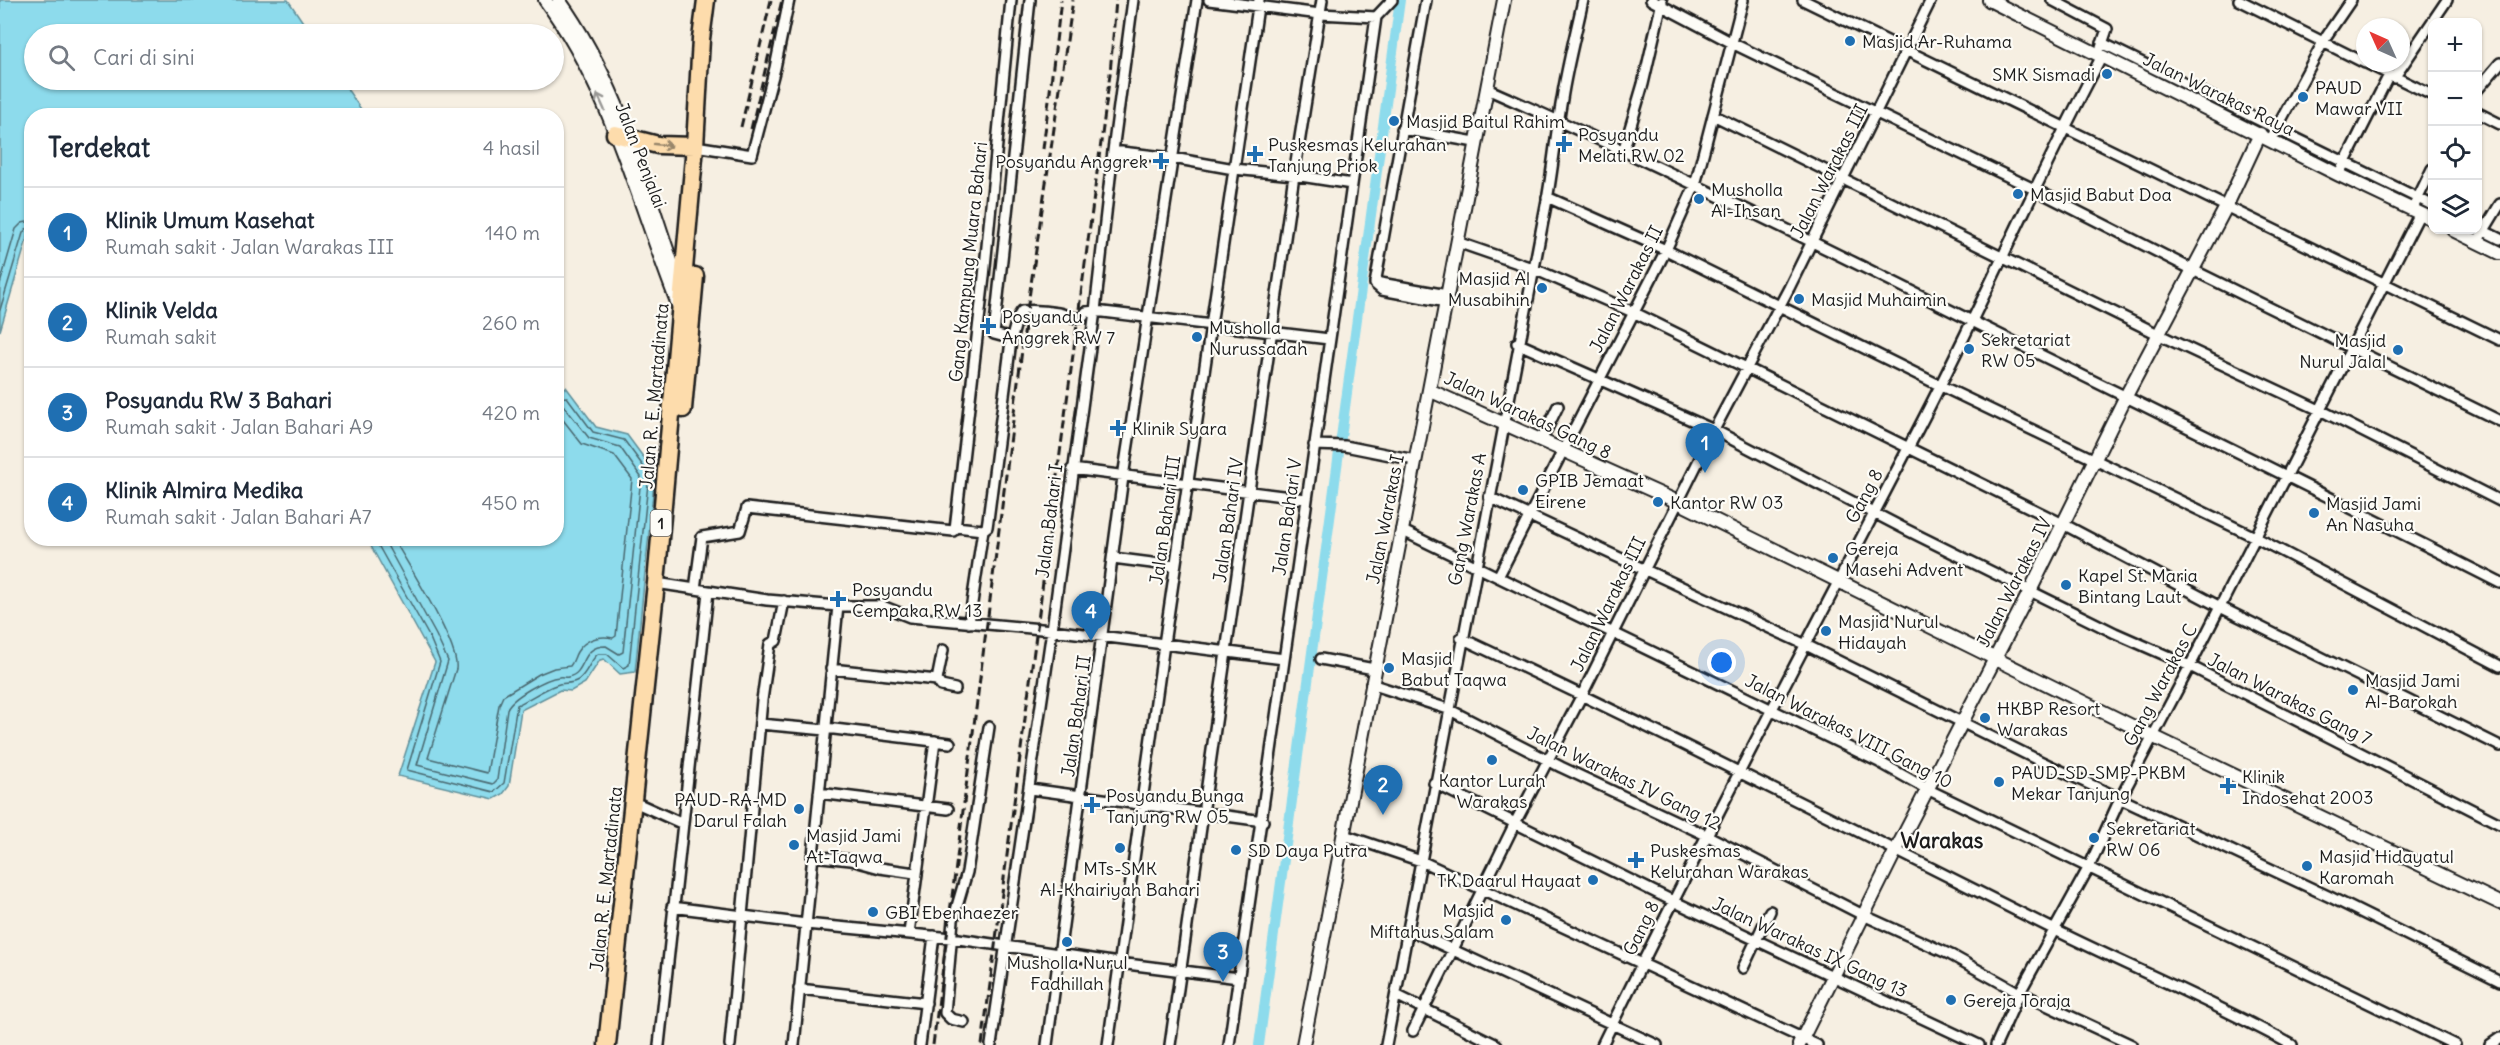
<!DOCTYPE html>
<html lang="id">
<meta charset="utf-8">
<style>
:root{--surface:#fff;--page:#f2f2f3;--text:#1f2937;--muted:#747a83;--line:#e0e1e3;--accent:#1f6fb2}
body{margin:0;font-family:Delius,sans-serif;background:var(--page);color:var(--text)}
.controls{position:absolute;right:18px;top:18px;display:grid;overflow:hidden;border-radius:12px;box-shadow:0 2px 4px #0004}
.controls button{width:54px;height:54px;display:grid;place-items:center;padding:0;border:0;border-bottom:2px solid var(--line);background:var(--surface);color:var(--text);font:30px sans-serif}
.compass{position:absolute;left:2356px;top:18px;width:54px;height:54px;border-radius:50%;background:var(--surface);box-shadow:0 2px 4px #0004;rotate:315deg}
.you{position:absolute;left:1722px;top:663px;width:21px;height:21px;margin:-15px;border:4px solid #fff;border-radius:50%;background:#1a73e8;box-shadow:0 0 0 9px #1a73e833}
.badge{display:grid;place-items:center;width:39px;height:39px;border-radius:50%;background:var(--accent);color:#fff;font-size:20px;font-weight:700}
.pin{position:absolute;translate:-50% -50px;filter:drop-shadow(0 2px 3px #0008)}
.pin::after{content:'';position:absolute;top:32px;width:21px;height:18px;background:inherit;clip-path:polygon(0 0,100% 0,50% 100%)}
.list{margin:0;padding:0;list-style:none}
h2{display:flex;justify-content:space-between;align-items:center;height:78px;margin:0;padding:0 24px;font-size:26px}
h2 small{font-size:20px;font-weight:400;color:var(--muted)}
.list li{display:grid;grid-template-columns:39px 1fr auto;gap:18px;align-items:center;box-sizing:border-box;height:90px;padding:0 24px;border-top:2px solid var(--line)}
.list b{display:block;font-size:22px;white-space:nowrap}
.list p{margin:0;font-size:20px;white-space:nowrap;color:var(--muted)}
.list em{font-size:20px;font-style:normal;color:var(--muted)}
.icon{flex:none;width:33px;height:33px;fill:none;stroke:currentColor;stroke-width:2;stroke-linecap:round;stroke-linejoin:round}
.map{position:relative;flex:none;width:2500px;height:1045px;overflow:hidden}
.search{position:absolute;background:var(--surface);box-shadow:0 2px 4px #0004;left:24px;top:24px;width:540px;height:66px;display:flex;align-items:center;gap:15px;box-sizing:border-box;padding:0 21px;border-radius:33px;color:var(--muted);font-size:22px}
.panel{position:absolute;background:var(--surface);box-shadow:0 2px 4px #0004;left:24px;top:108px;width:540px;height:438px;border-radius:24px}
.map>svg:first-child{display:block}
</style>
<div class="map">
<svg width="2500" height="1045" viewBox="0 0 2500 1045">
<rect width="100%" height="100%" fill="#f6efe2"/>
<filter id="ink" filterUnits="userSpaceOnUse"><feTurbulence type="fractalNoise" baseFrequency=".0167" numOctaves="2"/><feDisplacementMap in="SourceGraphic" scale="12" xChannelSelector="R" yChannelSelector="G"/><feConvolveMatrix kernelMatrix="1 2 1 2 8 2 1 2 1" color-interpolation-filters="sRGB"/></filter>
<g filter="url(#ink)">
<!-- water -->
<path fill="#8ddbec" stroke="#608f99" stroke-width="1.5" d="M0,0H288L311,34H34V80H341L365,115L32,116L31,225L0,331Z
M566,387L596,427L627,435L655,473L635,672L620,674L604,659L600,660L585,683L571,691L560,690L521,710L509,786L503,794L494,799L398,776L435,662L367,539L556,538L557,394Z"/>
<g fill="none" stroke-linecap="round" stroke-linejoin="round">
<!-- shore -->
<path stroke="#49686f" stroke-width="1.5" d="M0,284L16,229L22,223L32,221
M0,310L23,233L26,229L32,228
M374,538L430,638L440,662L407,770L494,792L504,783L517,705C530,699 542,690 556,685C564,682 570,685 578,680C588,673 589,661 598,654H607L623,668L629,665L649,474L624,440L593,432L567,397L556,398
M383,538L436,635L448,661L417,765L493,784L497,780L507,709C511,698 546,678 559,677C562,676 565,678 568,677C588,673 579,646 606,646L619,654L623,652L641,477L620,447L589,438L564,406H556
M393,538C407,563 460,645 456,669L428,758L487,773L499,705L503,696L539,674L554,668L570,666C574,661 574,657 577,652C585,639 599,635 613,638L616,636L632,479L614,455L582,444L560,416L556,415"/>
<!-- stream -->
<path stroke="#608f99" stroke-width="3" d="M2030,14L2129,63
M2186,92L2233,116
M2282,140L2432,211
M2468,230L2500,246"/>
<!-- canal -->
<path stroke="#8ddbec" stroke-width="10" d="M1259,1045L1400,0"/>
<!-- street casing -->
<g stroke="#1c1c1c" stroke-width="14">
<path id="street" d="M1209,0L1320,14L1376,17
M1426,0L1375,284L1382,290L1446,302
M1651,0L1738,46L2034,189L2201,274L2500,421
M1803,0L2500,340
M2052,0L2107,29L2101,47
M2239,0L2365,63
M2102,43L2432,205
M2366,63L2432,95
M2394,78L2447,0
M1487,89C1653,162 1815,243 1978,324C2152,410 2327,495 2500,583
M2478,89L2500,63
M2478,113L2500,124
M1713,115L2168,339L2326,413L2500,501
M1402,129L1475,142
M2274,133L2327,35L2351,0
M695,146L752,155L775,68L789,0
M1113,151L1173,158L1234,169L1294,175L1352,184
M1623,152L1643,84L1662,2
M2342,168L2389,75
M1547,197L1666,250L1939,385L2253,536L2500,666
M2412,210L2432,169
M2480,229L2500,239
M1457,242L1532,268L1633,312L2063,524L2224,609L2500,746
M2477,242L2500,204
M1375,282L1447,295
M1011,341L1017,319L1022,311C1033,310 1047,311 1058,313C1068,315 1072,320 1083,317L1086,312L1095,311L1329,339
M1517,343L1714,430L1907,530L2115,633L2190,666L2500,824
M1541,441L1558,406
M1314,445L1345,446L1415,460
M1072,469L1306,499
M1489,497L1806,645L2040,761L2330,897L2500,981
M956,527L983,530L987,527L988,520L1011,341L1009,338L994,334L1030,0
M1401,530L1879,762L1927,789L2455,1045
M1113,558L1175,566
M1498,577L1666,250L1695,185L1743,0
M656,583L767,600L838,606H882L910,617L1052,630L1284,659
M695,589L702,537L740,531L747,508L953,531L955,529L984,277L1011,0
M969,623L983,530
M1461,638C1658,730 1851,828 2045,925C2127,966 2212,1001 2292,1045
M943,650L937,680L941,686L955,689
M1321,659L1374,669
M831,669L937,680
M1371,684L1448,709L1561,767L1710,837L1863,915L1951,955L2014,990L2132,1045
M760,724L826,730
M826,728L950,743
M1434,783L1673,901L1979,1045
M1030,789L1263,821
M819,793L948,809
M633,804L641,805L683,824
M1344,835L1421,861L1817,1045
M812,856L851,860L880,868L915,873
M672,907L806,924L952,938L1119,963L1239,978
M1410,930L1657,1045
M909,933L935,741
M1743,968L1770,911
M799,989L926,1003
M1396,995L1497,1045
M964,1022L951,1019L945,1013L953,920L967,872L989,727
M1413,1031L1515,823L1582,695L1714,430L1789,288L1931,0
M659,1045L708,592
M730,1045L762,700L770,644L776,641L784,601
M794,1045L838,606
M920,1045L934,936
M991,1045L1052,630L1095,311L1113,151L1133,0
M1047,1045L1123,477L1197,0
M1108,1045L1164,644L1259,0
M1170,1045L1294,175L1322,0
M1229,1045L1376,17L1392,0
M1386,1045C1440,763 1491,481 1547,200C1553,167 1556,133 1562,99C1567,66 1576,33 1583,0
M1602,1045C1703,838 1811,635 1917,431C1982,307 2036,179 2102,56
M1996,1045L2020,992L2089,867L2120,799L2190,666L2420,213
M2490,1045L2500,1038"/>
</g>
<!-- secondary casing -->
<g stroke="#1c1c1c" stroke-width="16">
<path id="secondary" d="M545,0C612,90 638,205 679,307
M559,0C622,88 644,187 680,287
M1989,0L2339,175L2432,219
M2453,230L2500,253
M1429,390L1678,502L2152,736L2500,903
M1303,1045L1504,0
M1799,1045L1896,850L2030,591L2126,396L2226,207L2260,134"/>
</g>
<!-- highway casing -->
<g stroke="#1c1c1c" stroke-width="21">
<path id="highway" d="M615,134L658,145L695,146
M683,409L695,276
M607,1045L656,583L695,146L701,39L706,0"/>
</g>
<!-- street -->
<use href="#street" stroke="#fdfcf7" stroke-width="9"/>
<!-- secondary -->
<use href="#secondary" stroke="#fdfcf7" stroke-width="12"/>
<!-- highway -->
<use href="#highway" stroke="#fddcac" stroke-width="16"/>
<!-- rail -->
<path stroke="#1c1c1c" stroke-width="3" stroke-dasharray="9 4.5" stroke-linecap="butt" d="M741,127L771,0
M751,129L782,0
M1043,149L1061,0
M933,1045L1027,311L1073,0
M982,1045L1110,74L1116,0"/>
</g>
<!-- one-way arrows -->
<defs><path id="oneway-shaft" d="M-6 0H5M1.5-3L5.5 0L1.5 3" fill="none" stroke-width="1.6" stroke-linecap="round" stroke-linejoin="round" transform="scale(1.5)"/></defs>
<use stroke="#989794" href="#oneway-shaft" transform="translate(601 102) rotate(-114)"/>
<use stroke="#98866b" href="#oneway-shaft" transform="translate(663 145) rotate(6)"/>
</g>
<!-- markers -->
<g fill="#1f6fb2" stroke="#fdfcf7" stroke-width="2">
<circle cx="1850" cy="41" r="6"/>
<circle cx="2107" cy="74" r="6"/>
<circle cx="2303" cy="97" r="6"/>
<circle cx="1394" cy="121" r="6"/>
<path d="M1561 135h6v6h6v6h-6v6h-6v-6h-6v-6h6z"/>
<path d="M1252 145h6v6h6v6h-6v6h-6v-6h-6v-6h6z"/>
<path d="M1158 152h6v6h6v6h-6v6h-6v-6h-6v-6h6z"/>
<circle cx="2018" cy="194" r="6"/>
<circle cx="1699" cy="199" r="6"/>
<circle cx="1542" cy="288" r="6"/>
<circle cx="1799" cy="299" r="6"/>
<path d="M985 317h6v6h6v6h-6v6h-6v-6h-6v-6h6z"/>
<circle cx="1197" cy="337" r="6"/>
<circle cx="1969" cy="349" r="6"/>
<circle cx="2398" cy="350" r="6"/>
<path d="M1115 419h6v6h6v6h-6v6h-6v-6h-6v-6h6z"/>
<circle cx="1523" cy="490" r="6"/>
<circle cx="1658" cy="502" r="6"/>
<circle cx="2314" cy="513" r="6"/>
<circle cx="1833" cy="558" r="6"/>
<circle cx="2066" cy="585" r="6"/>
<path d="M835 590h6v6h6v6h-6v6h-6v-6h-6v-6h6z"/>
<circle cx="1826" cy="631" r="6"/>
<circle cx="1389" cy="668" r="6"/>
<circle cx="2353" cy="690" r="6"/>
<circle cx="1985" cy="718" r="6"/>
<circle cx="1492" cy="760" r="6"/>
<circle cx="1999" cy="782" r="6"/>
<path d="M2225 777h6v6h6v6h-6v6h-6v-6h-6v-6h6z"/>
<path d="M1089 796h6v6h6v6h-6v6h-6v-6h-6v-6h6z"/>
<circle cx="799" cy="809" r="6"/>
<circle cx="2094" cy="838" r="6"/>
<circle cx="794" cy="845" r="6"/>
<circle cx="1120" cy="848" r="6"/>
<circle cx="1236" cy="850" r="6"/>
<path d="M1633 851h6v6h6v6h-6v6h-6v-6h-6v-6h6z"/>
<circle cx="2307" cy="866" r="6"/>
<circle cx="1593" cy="880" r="6"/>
<circle cx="873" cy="912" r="6"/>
<circle cx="1506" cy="920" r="6"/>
<circle cx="1067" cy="942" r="6"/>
<circle cx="1951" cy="1000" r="6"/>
</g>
<g text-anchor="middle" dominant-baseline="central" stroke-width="4.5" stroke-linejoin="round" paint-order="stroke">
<!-- shield labels -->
<rect fill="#fdfcf7" stroke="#605f5e" stroke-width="1.5" x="650.5" y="510" width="21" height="26" rx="4.5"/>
<g font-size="16" font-weight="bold" fill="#1c1c1c">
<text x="661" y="523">1</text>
</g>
<!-- poi labels -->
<g font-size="18" fill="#1c1c1c" stroke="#fdfcf7" text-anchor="start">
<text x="1862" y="41">Masjid Ar-Ruhama</text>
<text x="2095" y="74" text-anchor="end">SMK Sismadi</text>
<text x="2315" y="87">PAUD<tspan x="2315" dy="21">Mawar VII</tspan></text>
<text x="1406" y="121">Masjid Baitul Rahim</text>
<text x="1578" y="134">Posyandu<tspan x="1578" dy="21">Melati RW 02</tspan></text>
<text x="1268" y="144">Puskesmas Kelurahan<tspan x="1268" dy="21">Tanjung Priok</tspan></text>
<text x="1148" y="161" text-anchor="end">Posyandu Anggrek</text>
<text x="1711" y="189">Musholla<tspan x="1711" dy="21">Al-Ihsan</tspan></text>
<text x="2030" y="194">Masjid Babut Doa</text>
<text x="1530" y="278" text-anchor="end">Masjid Al<tspan x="1530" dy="21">Musabihin</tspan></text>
<text x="1811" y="299">Masjid Muhaimin</text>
<text x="1002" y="316">Posyandu<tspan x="1002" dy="21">Anggrek RW 7</tspan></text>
<text x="1209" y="327">Musholla<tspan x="1209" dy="21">Nurussadah</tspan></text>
<text x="1981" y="339">Sekretariat<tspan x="1981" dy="21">RW 05</tspan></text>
<text x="2386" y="340" text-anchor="end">Masjid<tspan x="2386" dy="21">Nurul Jalal</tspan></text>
<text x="1132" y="428">Klinik Syara</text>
<text x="1535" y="480">GPIB Jemaat<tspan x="1535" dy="21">Eirene</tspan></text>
<text x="1670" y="502">Kantor RW 03</text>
<text x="2326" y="503">Masjid Jami<tspan x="2326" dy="21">An Nasuha</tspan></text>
<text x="1845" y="548">Gereja<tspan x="1845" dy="21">Masehi Advent</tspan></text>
<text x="2078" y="575">Kapel St. Maria<tspan x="2078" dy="21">Bintang Laut</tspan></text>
<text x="852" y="589">Posyandu<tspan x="852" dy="21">Cempaka RW 13</tspan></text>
<text x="1838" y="621">Masjid Nurul<tspan x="1838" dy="21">Hidayah</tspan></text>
<text x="1401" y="658">Masjid<tspan x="1401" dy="21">Babut Taqwa</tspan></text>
<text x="2365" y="680">Masjid Jami<tspan x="2365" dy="21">Al-Barokah</tspan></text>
<text x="1997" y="708">HKBP Resort<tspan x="1997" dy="21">Warakas</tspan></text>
<text x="2011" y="772">PAUD-SD-SMP-PKBM<tspan x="2011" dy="21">Mekar Tanjung</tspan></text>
<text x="2242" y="776">Klinik<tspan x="2242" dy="21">Indosehat 2003</tspan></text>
<text x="1492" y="780" text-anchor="middle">Kantor Lurah<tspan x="1492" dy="21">Warakas</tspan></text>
<text x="1106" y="795">Posyandu Bunga<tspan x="1106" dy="21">Tanjung RW 05</tspan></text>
<text x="787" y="799" text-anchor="end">PAUD-RA-MD<tspan x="787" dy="21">Darul Falah</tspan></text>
<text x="2106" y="828">Sekretariat<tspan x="2106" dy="21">RW 06</tspan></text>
<text x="806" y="835">Masjid Jami<tspan x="806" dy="21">At-Taqwa</tspan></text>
<text x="1248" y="850">SD Daya Putra</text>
<text x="1650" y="850">Puskesmas<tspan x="1650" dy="21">Kelurahan Warakas</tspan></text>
<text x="2319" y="856">Masjid Hidayatul<tspan x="2319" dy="21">Karomah</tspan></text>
<text x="1120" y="868" text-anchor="middle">MTs-SMK<tspan x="1120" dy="21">Al-Khairiyah Bahari</tspan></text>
<text x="1581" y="880" text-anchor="end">TK Daarul Hayaat</text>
<text x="1494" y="910" text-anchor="end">Masjid<tspan x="1494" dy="21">Miftahus Salam</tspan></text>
<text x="885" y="912">GBI Ebenhaezer</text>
<text x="1067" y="962" text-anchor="middle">Musholla Nurul<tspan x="1067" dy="21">Fadhillah</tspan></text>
<text x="1963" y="1000">Gereja Toraja</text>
</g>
<!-- street labels -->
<g font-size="18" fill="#1c1c1c" stroke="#fdfcf7">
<text transform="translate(2219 94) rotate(26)">Jalan Warakas Raya</text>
<text transform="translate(641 155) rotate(69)">Jalan Penjalai</text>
<text transform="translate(1829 171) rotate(-63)">Jalan Warakas III</text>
<text transform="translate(968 262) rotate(-84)">Gang Kampung Muara Bahari</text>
<text transform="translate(1626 289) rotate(-63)">Jalan Warakas II</text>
<text transform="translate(654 396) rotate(-85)">Jalan R. E. Martadinata</text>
<text transform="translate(1528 415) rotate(25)">Jalan Warakas Gang 8</text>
<text transform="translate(1864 496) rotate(-62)">Gang 8</text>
<text transform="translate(1287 517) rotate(-82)">Jalan Bahari V</text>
<text transform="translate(1385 519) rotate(-79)">Jalan Warakas I</text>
<text transform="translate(1467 519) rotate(-79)">Gang Warakas A</text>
<text transform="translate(1165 520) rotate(-82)">Jalan Bahari III</text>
<text transform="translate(1228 520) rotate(-82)">Jalan Bahari IV</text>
<text transform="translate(1049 521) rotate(-83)">Jalan Bahari I</text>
<text transform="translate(2014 582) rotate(-63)">Jalan Warakas IV</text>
<text transform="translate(1608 604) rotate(-64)">Jalan Warakas III</text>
<text transform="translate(2160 685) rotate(-62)">Gang Warakas C</text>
<text transform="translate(2290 699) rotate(27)">Jalan Warakas Gang 7</text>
<text transform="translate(1076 716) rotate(-82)">Jalan Bahari II</text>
<text transform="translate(1849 731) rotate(27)">Jalan Warakas VIII Gang 10</text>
<text transform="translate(1624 778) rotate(26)">Jalan Warakas IV Gang 12</text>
<text transform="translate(606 879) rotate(-84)">Jalan R. E. Martadinata</text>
<text transform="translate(1641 928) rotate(-64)">Gang 8</text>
<text transform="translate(1810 947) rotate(25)">Jalan Warakas IX Gang 13</text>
</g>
<!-- quarter labels -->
<g font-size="21" font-weight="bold" fill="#1c1c1c" stroke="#fdfcf7">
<text x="1942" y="840">Warakas</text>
</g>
</g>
</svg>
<div class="controls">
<button>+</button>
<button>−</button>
<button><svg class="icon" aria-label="locate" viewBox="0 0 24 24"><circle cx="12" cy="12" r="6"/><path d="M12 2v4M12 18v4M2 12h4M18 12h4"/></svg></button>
<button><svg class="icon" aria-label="layers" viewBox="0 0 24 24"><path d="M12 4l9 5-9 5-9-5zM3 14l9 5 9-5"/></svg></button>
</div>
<svg class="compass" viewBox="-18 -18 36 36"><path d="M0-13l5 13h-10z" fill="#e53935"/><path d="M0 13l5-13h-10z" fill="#747a83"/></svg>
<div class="you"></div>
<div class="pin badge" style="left:1705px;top:473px">1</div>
<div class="pin badge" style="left:1383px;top:815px">2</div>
<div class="pin badge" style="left:1223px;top:982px">3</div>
<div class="pin badge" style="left:1091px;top:641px">4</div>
<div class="search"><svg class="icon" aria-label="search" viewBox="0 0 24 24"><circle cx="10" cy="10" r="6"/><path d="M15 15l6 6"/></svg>Cari di sini</div>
<section class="panel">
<h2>Terdekat<small>4 hasil</small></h2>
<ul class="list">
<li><span class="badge">1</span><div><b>Klinik Umum Kasehat</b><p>Rumah sakit · Jalan Warakas III</p></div><em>140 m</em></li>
<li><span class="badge">2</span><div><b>Klinik Velda</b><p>Rumah sakit</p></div><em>260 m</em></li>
<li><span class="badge">3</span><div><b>Posyandu RW 3 Bahari</b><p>Rumah sakit · Jalan Bahari A9</p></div><em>420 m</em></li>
<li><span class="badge">4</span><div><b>Klinik Almira Medika</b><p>Rumah sakit · Jalan Bahari A7</p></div><em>450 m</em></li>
</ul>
</section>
</div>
